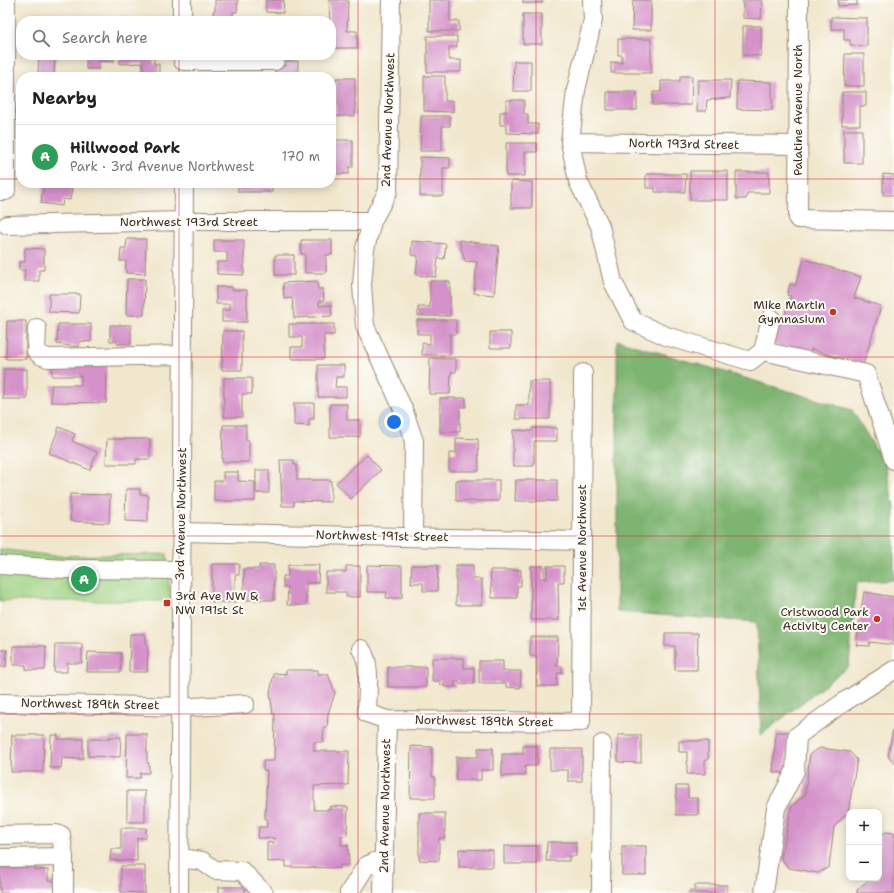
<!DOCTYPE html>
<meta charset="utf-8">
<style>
:root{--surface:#fff;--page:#f2f2f2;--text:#222;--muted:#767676;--line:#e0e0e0;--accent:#111827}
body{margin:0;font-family:"Shantell Sans",sans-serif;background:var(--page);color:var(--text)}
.controls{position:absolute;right:12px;bottom:12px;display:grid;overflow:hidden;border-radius:8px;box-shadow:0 2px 10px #0003}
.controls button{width:36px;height:36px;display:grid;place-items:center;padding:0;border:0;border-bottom:1px solid var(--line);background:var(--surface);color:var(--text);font:20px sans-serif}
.you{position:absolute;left:394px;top:422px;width:14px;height:14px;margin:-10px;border:3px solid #fff;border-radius:50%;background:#1a73e8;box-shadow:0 0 0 6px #1a73e833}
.badge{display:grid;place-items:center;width:26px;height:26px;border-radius:50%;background:var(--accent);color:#fff;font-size:13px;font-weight:700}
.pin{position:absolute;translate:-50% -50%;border:2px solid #fff;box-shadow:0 1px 4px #0006}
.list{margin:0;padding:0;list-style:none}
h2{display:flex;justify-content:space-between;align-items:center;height:52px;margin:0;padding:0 16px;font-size:17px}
h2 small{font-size:13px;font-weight:400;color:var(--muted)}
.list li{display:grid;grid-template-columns:26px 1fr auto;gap:12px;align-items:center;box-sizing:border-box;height:64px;padding:0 16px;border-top:1px solid var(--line)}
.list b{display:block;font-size:15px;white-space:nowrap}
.list p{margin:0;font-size:13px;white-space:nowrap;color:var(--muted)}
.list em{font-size:13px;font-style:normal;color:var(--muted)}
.icon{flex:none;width:22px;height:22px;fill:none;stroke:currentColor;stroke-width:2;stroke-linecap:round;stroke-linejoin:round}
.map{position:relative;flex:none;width:894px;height:893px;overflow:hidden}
.search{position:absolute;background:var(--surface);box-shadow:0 2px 10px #0003;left:16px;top:16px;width:320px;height:44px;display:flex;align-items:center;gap:10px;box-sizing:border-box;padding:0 14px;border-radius:16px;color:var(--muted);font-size:15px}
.panel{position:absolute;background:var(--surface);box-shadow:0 2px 10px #0003;left:16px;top:72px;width:320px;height:116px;border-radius:16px}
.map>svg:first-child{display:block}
</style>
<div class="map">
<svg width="894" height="893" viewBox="0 0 894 893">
<rect width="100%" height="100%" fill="#fdfcf7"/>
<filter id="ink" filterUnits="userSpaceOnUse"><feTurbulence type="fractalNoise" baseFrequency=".025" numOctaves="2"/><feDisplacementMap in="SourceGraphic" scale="8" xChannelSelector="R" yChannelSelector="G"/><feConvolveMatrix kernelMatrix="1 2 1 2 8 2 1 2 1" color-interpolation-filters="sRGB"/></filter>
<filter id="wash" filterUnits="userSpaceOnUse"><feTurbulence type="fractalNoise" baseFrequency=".012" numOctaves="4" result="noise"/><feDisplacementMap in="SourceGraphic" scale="16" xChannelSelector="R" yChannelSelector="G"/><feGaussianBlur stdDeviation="0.9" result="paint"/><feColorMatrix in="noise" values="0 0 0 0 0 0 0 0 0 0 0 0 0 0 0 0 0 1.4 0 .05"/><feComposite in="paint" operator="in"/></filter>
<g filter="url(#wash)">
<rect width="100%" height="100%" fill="#f1e7cd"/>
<!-- green -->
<path fill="#9ed283" stroke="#6c7e50" d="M0,549L53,556L167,554L170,601H0Z"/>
<!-- forest -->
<path fill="#7eb471" stroke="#5c6f48" d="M617,340L852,410L886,466L894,508V580L856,583L849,666L761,735L757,622L617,612Z"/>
<g id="blocks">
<!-- building -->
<path fill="#d592ca" d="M215,0H238L237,12H233V21H209V17H213V11H215Z
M266,0H284L283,13L266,12Z
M329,0H348L347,31H357V48H331Z
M429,0H450V21H459V31H429Z
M523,0H542V3H523Z
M633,0H651V30H632Z
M743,0H762L761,19L743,18Z
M838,0H857V5L838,6Z
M523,14H542V44H523Z
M831,17L867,18V46L850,45V40H844V29H831Z
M743,26H761V56L743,55Z
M427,36H457V47H449V60H461V72H427Z
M618,39H651V73H611V62L622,63V55H618Z
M845,54H864V86H844Z
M39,55H58V59H55L54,75H38Z
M86,55H114V62L99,61V69H86Z
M120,55H154V64H159V77H143V63L120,64Z
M286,61H298V77H275V66H286Z
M514,61H531V91H513Z
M211,75H227V77H211Z
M424,76H445V101H453V112L424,111Z
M680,76H692L691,105H653V92H661V81H680Z
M336,78H355V116H336Z
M698,80H731L730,98L707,100L706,111H697Z
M737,81L772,82V110L737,109Z
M607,92H637V110H607Z
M842,92H866V106H860V125H842Z
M506,100H524V114H528V124H538V134L506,133V125H500V112H506Z
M421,116H450V126H442V151H420Z
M844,130H862V163H844Z
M331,140H353V167H349V174H331Z
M506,143H537V152H525V176H506Z
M420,157L450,158V168H443V196H420Z
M690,171H728V200H690Z
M736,172H769V193H747L746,199H736Z
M646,174H686L685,192H655V188H646Z
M883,174L894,175V195H883Z
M511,181L532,182V208H511Z
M44,183H73L70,200L63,199L62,206L41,203Z
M238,183H272V192H238Z
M127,239H146L145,274L126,273V261H120L121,248H126Z
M214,240H244V275L217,274V262H227V252H214Z
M301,240H332V255H326V273H305V254H301Z
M459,240L499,246L494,295L474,293L477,262L465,261Z
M412,241L446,244L444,259L438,258L436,277L416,275L418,256L411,255Z
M25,248L44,249V270H39V281H24L25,270H19V262H25Z
M275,255H294V275H275Z
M804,259L861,277L854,298L881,306L863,365L811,349L810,355L769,343L776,318L783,321L791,296L787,295L790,284L795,286Z
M127,279H145L144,315H126Z
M317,281L318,289H323L324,301H319V306L331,305L332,316L294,318L292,298L284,299L283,283Z
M430,281H450V316H418V307H430Z
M216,287H232V290H247V322H222V310H230V304H216Z
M49,294H80L79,313L49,312Z
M417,320H456V334H450V355H422V343L430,344V334H417Z
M7,321H26V359H6Z
M58,324H91V342L80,341L79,347L57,344Z
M289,324H334V335H324V359H291V347H302V337H289Z
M110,325H131V344H117V341H110Z
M223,331H242V370H222Z
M490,332H511V348H490Z
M430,358L456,359V372H451L450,394H429Z
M52,363L107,364L106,403L51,402V385H81V376H52Z
M318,365H344V377H336L335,387H346V397H318Z
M4,369H27V399H3Z
M224,378H252V394H242V417H224Z
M529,381H550V419H516V405H529Z
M440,398H466V407H460V432H440Z
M294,403H314V419H309V426L294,425Z
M330,404H347V420H360V437H330Z
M223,425H246V440H249V462H222Z
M59,427L75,434L72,441L97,452L90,470L49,453Z
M532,428H557V441H534V466H513V430L532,431Z
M456,438L478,439L479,471H449V453H456Z
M107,439H150V459H136V464H106Z
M367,455L381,470L351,499L336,483Z
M280,460H294V465H297V480H331V502L294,501V506H282Z
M256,470H269V493H256Z
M223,472H238V481L255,482V501H214V481H223Z
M456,480H499V501H456Z
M516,480H557V501H515Z
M126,489H140V494L148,495V522L125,521Z
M70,494L110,495L109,523L70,521Z
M212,564H239V575H235V602H212Z
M259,565H274V600H244V569H259Z
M288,565H319L318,583H306V605H287L288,587H283V576H288Z
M367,565L402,566V598H386L387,592H367Z
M412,565H438L437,591H423V583H411Z
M456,565H473V579H482V605H456Z
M346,566H360V597H346V592H326V572H346Z
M531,566H544V579H547V566H564V582H558L559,620H531Z
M490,570H521V586H517V598H492Z
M864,592L894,597V645L870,642L869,646L856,645Z
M665,633H698L697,670H675V646H665Z
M130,634H145L148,653L147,672H129Z
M530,637H558L557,666H562V673H557V686H537V656H530Z
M55,644H82V663H67V672H54Z
M13,646H46L45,670H26V665H13Z
M0,650H7L6,667H0Z
M88,652L121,653V672H87Z
M432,658H464V668H474V684H459V681H455V687H444V685L440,684V681H432Z
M479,661H503V671H521L520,688L506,687V683H479Z
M388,667H426V687H388Z
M286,670H318V674H328L335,693L328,714L327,727H324L323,742H314V751H349L348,785L314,786V810H331V806L348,807L347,835L341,836V845H348L349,865H340V868L286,867V861L267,862V842L274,843V838H258L259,827H267V819H265L267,771L263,770V761H274L275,714H273L270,693L274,673L286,674Z
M893,729H894V764L888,756Z
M776,732H788L786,773L773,772Z
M127,734H147V763H149V773H140V778H126Z
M12,735H44L43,772H11Z
M51,735H58V739H83V759L62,758L61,768H50Z
M618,735H641V763L618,762Z
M109,737H121L120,757L88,756V739H109Z
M679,741H708V760H705V774H687V752H679Z
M411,746L432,747V777H435V798H410Z
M523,746H538L537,766H525V776H502V754H523Z
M478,748H493V770H481V780H456V757H478Z
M820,748L850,752L857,760L848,812L834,827L829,867L818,873L789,868L781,858L792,806L805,795L810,754Z
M550,749H582V781H568V770H550Z
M676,786H688V798H698V815H676Z
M127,791H145V822H127Z
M419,813H445V838H439V861L419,860Z
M121,828H146V838H137V861L110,860L111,849H121Z
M886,832L894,833V893H857V890L871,878H879V836Z
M547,842H576V856H569V861H546Z
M504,846H538V864H504Z
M622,846H646V875H622Z
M459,849L493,850V867H459Z
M121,866H145V893L121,892Z
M35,867V870H48V881H58V893H0V868Z
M695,885H727V893H689V891H695Z
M219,887H245V893H219Z"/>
</g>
</g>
<g filter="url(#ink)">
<use href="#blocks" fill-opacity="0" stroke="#968876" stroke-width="1"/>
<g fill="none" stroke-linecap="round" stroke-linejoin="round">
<!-- minor casing -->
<g stroke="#968876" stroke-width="20">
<path id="minor" d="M182,0V21
M391,0L388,191L372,221L365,249L362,285L365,326L403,409L414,441L413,536
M592,0L593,20L576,90L570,142L578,181L600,226L613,282L633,321L666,336L750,361L763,351L866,374L894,460
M799,0L798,219L894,221
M183,61H275
M570,142L797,145
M0,191H6V0
M7,225L185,221H372
M37,328L36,351L40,355L48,358L183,355
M763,351L771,318
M181,532L582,541
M0,565L65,569L181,570
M361,649C372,663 367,695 367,713L387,720L581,722L583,373
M0,703L193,707L245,704
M0,835L56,834L61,835L64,857V893
M0,858L64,857
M180,858L202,861L215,870L242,871L264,893
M179,893L184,183
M349,893L366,866L384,858
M383,893L387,720
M601,893L602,744
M764,893L776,808L795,771L797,736L841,704L894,670"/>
</g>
<!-- minor -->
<use href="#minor" stroke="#fff" stroke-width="18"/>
</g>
</g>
<!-- grid -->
<path fill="none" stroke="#d62828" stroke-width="1" stroke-opacity="0.55" d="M179,0V21M358,0V893M536,0V893M715,0V893M179,55V77M0,179H21M331,179H894M179,183V893M0,357H894M0,536H894M0,714H894"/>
<!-- markers -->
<g fill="#c8321e" stroke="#fdfcf7" stroke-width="1.5">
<circle cx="833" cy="312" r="4"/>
<rect x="163" y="599" width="8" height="8" rx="2"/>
<circle cx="877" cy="619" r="4"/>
</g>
<g text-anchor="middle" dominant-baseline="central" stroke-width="4" stroke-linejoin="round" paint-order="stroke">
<!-- street labels -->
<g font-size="12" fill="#3b2a1e" stroke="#fdfcf7">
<text transform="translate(798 110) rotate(-90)">Palatine Avenue North</text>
<text transform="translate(388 120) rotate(-88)">2nd Avenue Northwest</text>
<text transform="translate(684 144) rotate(1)">North 193rd Street</text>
<text x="189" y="222">Northwest 193rd Street</text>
<text transform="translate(181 514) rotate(-89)">3rd Avenue Northwest</text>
<text transform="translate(382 536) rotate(1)">Northwest 191st Street</text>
<text transform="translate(582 548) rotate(-90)">1st Avenue Northwest</text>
<text transform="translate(90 704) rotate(1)">Northwest 189th Street</text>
<text transform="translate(484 721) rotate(1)">Northwest 189th Street</text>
<text transform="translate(385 806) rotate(-89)">2nd Avenue Northwest</text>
</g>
<!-- poi labels -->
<g font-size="12" fill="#3b2a1e" stroke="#fdfcf7" text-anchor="end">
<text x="825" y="305">Mike Martin<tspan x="825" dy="14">Gymnasium</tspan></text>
<text x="175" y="596" text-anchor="start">3rd Ave NW &amp;<tspan x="175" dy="14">NW 191st St</tspan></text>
<text x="869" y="612">Cristwood Park<tspan x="869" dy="14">Activity Center</tspan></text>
</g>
</g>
</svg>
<div class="controls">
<button>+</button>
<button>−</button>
</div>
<div class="you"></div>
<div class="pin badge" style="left:84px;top:579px;background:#2e9e5b">A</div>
<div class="search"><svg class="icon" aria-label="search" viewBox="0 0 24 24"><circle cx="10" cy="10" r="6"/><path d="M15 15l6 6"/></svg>Search here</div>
<section class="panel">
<h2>Nearby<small></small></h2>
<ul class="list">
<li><span class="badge" style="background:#2e9e5b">A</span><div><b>Hillwood Park</b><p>Park · 3rd Avenue Northwest</p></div><em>170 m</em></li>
</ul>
</section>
</div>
